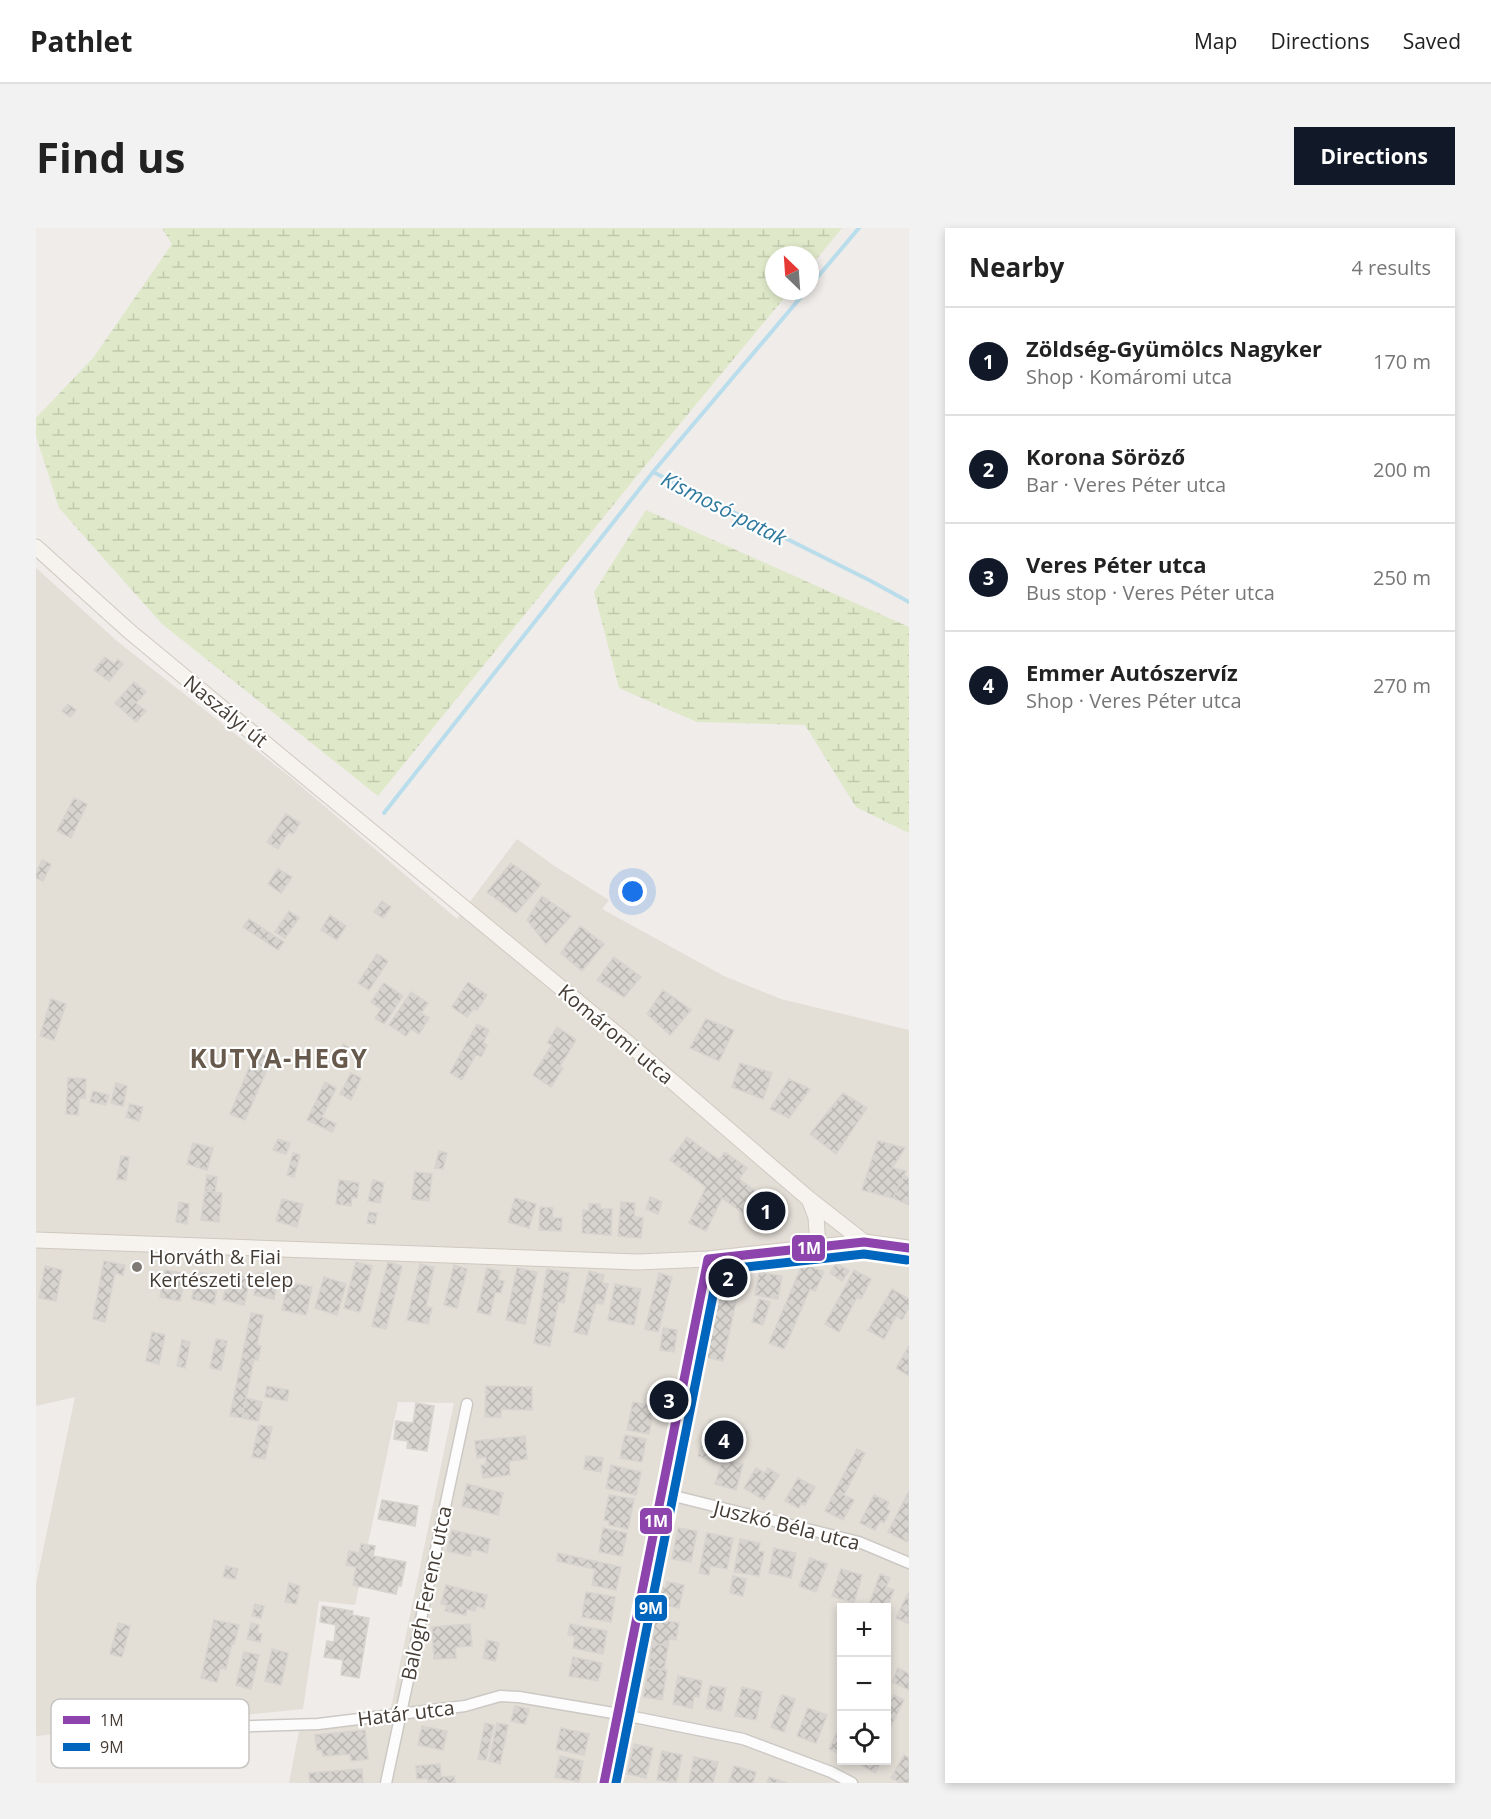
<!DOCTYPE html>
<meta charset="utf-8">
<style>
:root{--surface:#fff;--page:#f2f2f2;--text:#222;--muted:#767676;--line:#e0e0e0;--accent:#111827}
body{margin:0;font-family:"Open Sans",sans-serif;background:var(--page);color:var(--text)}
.controls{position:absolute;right:18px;bottom:18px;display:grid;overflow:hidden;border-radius:0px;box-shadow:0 3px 9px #0003}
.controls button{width:54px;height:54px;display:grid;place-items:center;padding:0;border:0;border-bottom:2px solid var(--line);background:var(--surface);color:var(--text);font:30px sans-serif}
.compass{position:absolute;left:729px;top:18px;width:54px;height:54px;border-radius:50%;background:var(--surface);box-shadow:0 3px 9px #0003;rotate:335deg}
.you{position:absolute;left:597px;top:664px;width:21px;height:21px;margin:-15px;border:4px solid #fff;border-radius:50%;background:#1a73e8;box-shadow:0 0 0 9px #1a73e833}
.badge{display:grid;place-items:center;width:39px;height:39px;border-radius:50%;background:var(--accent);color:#fff;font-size:20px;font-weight:700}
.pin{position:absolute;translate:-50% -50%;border:3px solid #fff;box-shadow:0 2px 6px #0006}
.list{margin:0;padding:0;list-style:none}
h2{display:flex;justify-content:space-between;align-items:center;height:78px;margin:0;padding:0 24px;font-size:26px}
h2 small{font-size:20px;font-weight:400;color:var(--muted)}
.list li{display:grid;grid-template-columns:39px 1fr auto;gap:18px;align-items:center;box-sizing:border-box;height:108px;padding:0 24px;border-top:2px solid var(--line)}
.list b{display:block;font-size:22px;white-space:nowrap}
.list p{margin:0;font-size:20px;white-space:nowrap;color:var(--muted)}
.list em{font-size:20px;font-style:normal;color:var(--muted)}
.icon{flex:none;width:33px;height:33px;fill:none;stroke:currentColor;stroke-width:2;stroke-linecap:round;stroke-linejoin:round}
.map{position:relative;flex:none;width:873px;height:1555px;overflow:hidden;border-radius:0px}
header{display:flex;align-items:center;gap:36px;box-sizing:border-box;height:84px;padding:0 30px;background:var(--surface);border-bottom:2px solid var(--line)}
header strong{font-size:28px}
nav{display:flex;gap:33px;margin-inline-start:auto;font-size:21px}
.intro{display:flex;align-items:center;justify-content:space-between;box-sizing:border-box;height:144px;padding:0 36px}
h1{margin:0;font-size:42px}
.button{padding:15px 27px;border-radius:0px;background:var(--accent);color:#fff;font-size:21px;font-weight:700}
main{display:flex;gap:36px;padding:0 36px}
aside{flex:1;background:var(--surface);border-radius:0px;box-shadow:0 3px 9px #0003}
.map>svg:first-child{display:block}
</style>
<header>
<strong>Pathlet</strong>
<nav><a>Map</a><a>Directions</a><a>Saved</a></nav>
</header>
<div class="intro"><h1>Find us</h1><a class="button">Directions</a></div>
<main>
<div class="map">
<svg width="873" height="1555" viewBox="0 0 873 1555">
<defs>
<pattern id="wetland-marsh" width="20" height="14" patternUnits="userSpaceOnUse" patternTransform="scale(1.5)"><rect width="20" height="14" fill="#dfe9c9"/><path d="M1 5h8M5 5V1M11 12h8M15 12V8" fill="none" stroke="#c1c9ad"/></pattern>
<pattern id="building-cross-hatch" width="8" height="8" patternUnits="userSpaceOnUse" patternTransform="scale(1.5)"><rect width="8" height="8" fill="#d7d4d0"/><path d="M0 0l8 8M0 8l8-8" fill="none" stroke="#bab7b3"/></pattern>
</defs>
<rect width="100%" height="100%" fill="#efece9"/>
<!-- residential -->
<path fill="#e3ded6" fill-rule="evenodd" d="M0,340L82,414L253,548L421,691L481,611L520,639L573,672L566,681L688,748L745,771L873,802V1555H253L263,1503L352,1494L418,1175L362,1174L319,1377L283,1373L267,1481L0,1508V1356L39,1169L0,1178ZM806,1380H850V1532H806Z"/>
<!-- wetland -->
<path fill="url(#wetland-marsh)" d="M126,0H806L774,39V27H738V63H754L604,244L342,568L126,396L23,280L0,208V190L57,130L136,16Z
M610,282L873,399V605L820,579L769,497L661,494L583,460L558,364Z"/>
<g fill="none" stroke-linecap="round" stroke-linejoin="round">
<!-- stream -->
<path stroke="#baddec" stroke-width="4" d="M774,58L823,0
M770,63L617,244L833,352L873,374
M348,585L617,244"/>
</g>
<!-- building -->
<path fill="url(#building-cross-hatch)" stroke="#d7d3cf" stroke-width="1.5" d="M69,429L78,436L82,431L87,436L73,453L58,442Z
M98,454L110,464L100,475L110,483L100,494L79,475Z
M32,476L40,482L34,489L26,483Z
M38,570L51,576L35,610L21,603Z
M250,586L264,595L257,606L253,603L242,621L231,614Z
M6,632L15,636L7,653L0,650V645Z
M475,635L505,656L480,685L451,664Z
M242,641L256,649L245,665L232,656Z
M506,668L535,688L510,716L491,692Z
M346,673L355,679L347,690L338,684Z
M253,683L263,690L249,710L239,704Z
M294,687L310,698L301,712L285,702Z
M213,691L235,706L230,714L207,699Z
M544,698L568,716L546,743L525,725Z
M235,706L248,714L242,722L230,714Z
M341,726L352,733L333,762L322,755Z
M578,729L605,749L588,769L561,752Z
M432,754L451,767L441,782L438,780L431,789L416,779Z
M348,755L367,768L348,796L339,790L345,781L335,774Z
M627,762L655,782L634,807L611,786Z
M375,764L392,775L385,785L393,790L383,806L375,801L370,808L353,797Z
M15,771L30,776L18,812L4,808Z
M670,791L698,802L683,833L654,820Z
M441,796L453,802L447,815L451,817L445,829L440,826L426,852L414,845Z
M521,799L540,812L524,838L527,840L515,859L497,847L516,817L511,815Z
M307,816L314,820L305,840L297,837Z
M220,823L236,830L209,892L194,886Z
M704,835L736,845L727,871L696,859Z
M315,845L325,850L315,872L304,866Z
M32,850L50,851L49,870H43L42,887L30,886Z
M753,851L774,861L753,890L734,881Z
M289,854L300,860L286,889L300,896L296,904L271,892Z
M80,855L91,858L87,878L75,875Z
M57,863L73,867L70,877L54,874Z
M807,865L831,880L800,926L774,906Z
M94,876L107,879L103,893L90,889Z
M651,909L683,932L689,924L711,940L703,951L726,968L711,988L686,970L670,1003L653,995L670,959L634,932Z
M242,911L254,915L250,926L237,922Z
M842,913L869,920L856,940L870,943L857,970L826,962Z
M157,915L177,920L171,942L151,936Z
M403,923L411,925L407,941L399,940Z
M257,925L264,927L258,949L251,947Z
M85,928L93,929L90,952L81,951Z
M379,944L396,946L393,973L376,971Z
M171,947L181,949L179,964L169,963Z
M868,948L873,950V977L857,970Z
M303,952L323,955L321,970L316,969L315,978L300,976Z
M337,952L348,955L344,975L332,973Z
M169,963L186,965L183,994L165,992Z
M614,969L626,974L622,986L610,981Z
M479,970L500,976L493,1000L472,994Z
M246,971L267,976L261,999L240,993Z
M726,971L737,979L724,996L713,988Z
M143,974L153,976L151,996L140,994Z
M585,974L599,975L598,989L607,990L605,1010L582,1008Z
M553,976H564V981H576L575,1007L546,1005L547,982L553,983Z
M504,979L517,980L516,990H526L525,1003L503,1002Z
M333,984L341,985L339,996L331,995Z
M68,1033L89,1037L87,1047L79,1045L69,1094L57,1091Z
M320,1034L336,1038L324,1084L308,1080Z
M352,1034L366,1038L350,1101L336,1098Z
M767,1035L788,1044L779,1063L774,1061L748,1121L733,1115Z
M800,1035L813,1043L806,1053L794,1045Z
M384,1036L398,1039L390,1079L396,1080L392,1096L371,1092Z
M418,1037L431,1041L421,1080L408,1077Z
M9,1038L26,1042L20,1073L3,1070Z
M451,1040L464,1043L462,1052L468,1053L465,1065L459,1064L454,1087L441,1084Z
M481,1040L501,1044L489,1096L470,1092Z
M511,1041L533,1045L528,1075L522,1074L514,1118L498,1115Z
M129,1042L150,1046L144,1073L124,1069Z
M818,1042L835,1051L825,1071L821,1069L803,1104L789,1096Z
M553,1043L568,1047L566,1055L572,1056L567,1076L560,1075L551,1107L538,1104Z
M161,1044L183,1048L178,1076L156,1071Z
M723,1044L746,1048L742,1071L719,1067Z
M193,1045L214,1049L208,1077L187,1072Z
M222,1045L243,1049L238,1071L218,1067Z
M623,1045L636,1049L622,1104L609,1101Z
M288,1049L310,1056L301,1087L279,1080Z
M705,1051L687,1133L669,1129L686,1053Z
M252,1054L276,1059L270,1087L246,1082Z
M579,1056L605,1061L598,1097L572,1092Z
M856,1061L873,1071V1079L866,1092L860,1088L848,1111L832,1102Z
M723,1071L734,1074L727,1097L716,1094Z
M215,1085L227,1087L221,1117L225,1118L222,1132L218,1131L206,1190L194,1188Z
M627,1100L641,1102L638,1124L624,1122Z
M116,1104L129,1107L123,1136L110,1133Z
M180,1111L191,1113L185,1142L174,1140Z
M146,1112L154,1114L149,1140L141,1138Z
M873,1118V1148L860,1140Z
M231,1158L253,1162L251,1173L229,1169Z
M450,1158L496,1159V1182L465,1181V1189H449Z
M210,1170L226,1174L222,1193L206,1190Z
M597,1174L618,1178L613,1206L591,1202Z
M380,1175L398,1178L391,1223L371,1220L372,1213L358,1211L360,1193L377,1195Z
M674,1192L711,1204L704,1225L688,1219L682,1235L662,1228Z
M223,1197L236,1199L229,1231L216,1229Z
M589,1207L610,1211L606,1234L584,1230Z
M489,1208L491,1231L473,1233L474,1247L447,1250L445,1237H450V1229L441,1230L439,1213Z
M821,1221L829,1225L808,1267L818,1272L807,1292L789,1283Z
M550,1228L567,1230L565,1244L548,1241Z
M687,1231L707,1236L700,1262L679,1256Z
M575,1237L605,1244L600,1267L570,1260Z
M720,1240L729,1245L732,1240L743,1247L728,1272L708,1260Z
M762,1250L779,1259L769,1277L765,1275L763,1280L749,1273Z
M431,1256L467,1265L462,1287L426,1278Z
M873,1263V1310L871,1314L852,1304Z
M573,1267L598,1271L592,1301L573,1297V1293L568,1292Z
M838,1267L853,1274L850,1280L854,1283L848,1295L844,1293L839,1302L824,1295Z
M346,1272L382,1278L379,1298L342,1291Z
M567,1300L591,1305L586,1328L563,1324Z
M642,1300L661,1303L655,1334L636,1331Z
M416,1302L454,1311L451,1325L436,1321L434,1328L411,1323Z
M671,1305L697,1310L691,1341L674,1338L673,1347L663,1345Z
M704,1311L724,1315L722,1323L728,1324L723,1348L698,1344Z
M325,1316L339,1318L337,1328L370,1334L365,1358L362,1357L360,1366L317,1357L320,1339L310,1337L313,1323L323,1325Z
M738,1320L760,1325L755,1350L733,1345Z
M522,1325L585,1339L580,1362L556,1357L559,1341L521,1333Z
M774,1330L791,1336L780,1364L763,1358Z
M190,1338L202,1341L199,1351L187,1349Z
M805,1341L826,1347L818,1375L796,1368Z
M844,1346L854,1350L850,1359L858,1362L850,1382V1380H832Z
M697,1348L710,1351L707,1368L694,1365Z
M631,1354L648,1357L643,1380L622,1376L625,1359L630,1360Z
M253,1355L264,1358L260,1376L249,1374Z
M410,1357L451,1367L448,1380L440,1378L439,1383L431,1381L430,1387L409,1383L411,1377L405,1376Z
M550,1364L579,1369L575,1394L546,1389Z
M872,1365H873V1396L860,1390Z
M219,1376L228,1378L225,1390L216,1388Z
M286,1378L317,1383L316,1387L333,1390L323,1450L305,1447L307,1432L288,1429L291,1413L298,1414L300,1397L284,1394Z
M615,1390L643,1395L640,1412L633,1411L632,1418L616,1415L617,1409L612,1408Z
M178,1392L203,1397L198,1416L196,1415L190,1441L184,1440L181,1454L165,1450Z
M82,1395L94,1398L86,1429L74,1426Z
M215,1395L223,1397L221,1405L226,1406L224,1414L211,1411Z
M434,1396L436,1418L419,1419L420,1430L398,1431L396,1399Z
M534,1396L571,1403L567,1426L537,1420L539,1408L532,1407Z
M451,1412L463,1415L459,1433L447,1430Z
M616,1415L632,1418L628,1442L613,1439Z
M236,1421L252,1425L245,1457L229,1453Z
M208,1424L223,1427L215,1461L200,1457Z
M537,1429L566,1435L562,1453L533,1448Z
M613,1439L631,1442L626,1472L607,1469Z
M862,1440L873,1446V1462L856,1454Z
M642,1448L666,1453L663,1469L658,1468L656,1480L637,1476Z
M674,1458L690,1460L685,1483L670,1480Z
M706,1459L726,1464L720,1492L699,1488Z
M746,1467L759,1471L748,1504L735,1499Z
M858,1467L868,1472L853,1502L850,1501V1481Z
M479,1478L493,1481L489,1496L475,1493Z
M772,1480L791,1487L780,1515L761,1508Z
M806,1494V1527L793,1521Z
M449,1495L458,1497L450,1532L442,1531Z
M461,1495L472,1497L464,1536L453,1533Z
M386,1498L411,1503L407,1522L382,1517Z
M525,1500L553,1506L548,1527L520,1521Z
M329,1502L332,1531L315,1533L314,1526L287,1528L286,1522H281L279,1507Z
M598,1516L617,1520L610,1550L591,1546Z
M626,1523L646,1527L640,1555L621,1552Z
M868,1527L873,1530V1555H865L855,1550Z
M524,1528L547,1533L543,1554L519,1549Z
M658,1529L682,1534L677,1555H653Z
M824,1532H846L839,1545L823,1536Z
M404,1536L405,1549L418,1548L419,1555H392V1550L381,1551L380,1538Z
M698,1538L720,1544L717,1555H693Z
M326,1541L327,1555H274L273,1545Z
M733,1549L751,1555H731Z"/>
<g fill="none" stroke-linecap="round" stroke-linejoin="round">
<!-- minor casing -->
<g stroke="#ccc9c5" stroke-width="13">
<path id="minor" d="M626,1265L823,1314L873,1335
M156,1500L282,1496L429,1478L464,1468L483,1469L583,1486L707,1511L795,1544L816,1555
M350,1555L431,1176
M568,1555L672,1031"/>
</g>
<!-- secondary casing -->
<g stroke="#cfc9c0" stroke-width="17">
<path id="secondary" d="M0,319L93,403L593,816L773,971L828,1014
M773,971L780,989L782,1018
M0,1012L602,1034L672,1031L828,1014L873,1020"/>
</g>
<!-- minor -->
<use href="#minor" stroke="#fdfcfc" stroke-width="10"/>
<!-- secondary -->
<use href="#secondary" stroke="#f6f3ee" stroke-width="15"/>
<!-- bus-1 casing -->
<g stroke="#fff" stroke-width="14">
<path id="bus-1" d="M672,1031L828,1014L873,1020
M568,1555L672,1031"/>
</g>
<!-- bus-2 casing -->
<g stroke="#fff" stroke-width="14">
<path id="bus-2" d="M580,1555L682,1042L828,1026L871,1032"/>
</g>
<!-- bus-1 -->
<use href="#bus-1" stroke="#8e44ad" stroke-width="9"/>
<!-- bus-2 -->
<use href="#bus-2" stroke="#0065bd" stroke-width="9"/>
</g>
<!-- markers -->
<circle fill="#807a74" stroke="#fff" stroke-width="2" cx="101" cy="1039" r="6"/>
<g text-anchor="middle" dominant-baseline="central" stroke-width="4.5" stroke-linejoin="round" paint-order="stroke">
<!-- street labels -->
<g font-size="20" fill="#453d35" stroke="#fff">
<text transform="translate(190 483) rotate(39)">Naszályi út</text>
<text transform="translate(580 806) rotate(40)">Komáromi utca</text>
<text transform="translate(751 1297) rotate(14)">Juszkó Béla utca</text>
<text transform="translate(390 1365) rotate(-78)">Balogh Ferenc utca</text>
<text transform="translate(370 1485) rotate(-7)">Határ utca</text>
</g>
<!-- poi labels -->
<g font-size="20" fill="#453d35" stroke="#fff" text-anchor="start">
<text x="113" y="1028">Horváth &amp; Fiai<tspan x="113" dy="23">Kertészeti telep</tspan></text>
</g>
<!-- water labels -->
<g font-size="21" font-style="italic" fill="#2e799e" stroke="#fff">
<text transform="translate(688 280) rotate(27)">Kismosó-patak</text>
</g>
<!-- district labels -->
<g font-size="26" font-weight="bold" letter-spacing="1.5" fill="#675a4d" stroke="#fff">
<text x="243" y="830">KUTYA-HEGY</text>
</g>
</g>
<!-- legend -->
<rect x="15" y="1471" width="198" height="69" rx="9" fill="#fff" stroke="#c7c5c2" stroke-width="1.5"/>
<rect x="27" y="1488" width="27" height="8" fill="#8e44ad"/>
<rect x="27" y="1515" width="27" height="8" fill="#0065bd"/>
<g font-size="16" fill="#453d35">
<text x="64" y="1498">1M</text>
<text x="64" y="1525">9M</text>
</g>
<g stroke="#fff" stroke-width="2">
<rect x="755" y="1006" width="35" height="28" rx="6" fill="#8e44ad"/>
<rect x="603" y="1279" width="34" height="28" rx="6" fill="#8e44ad"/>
<rect x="598" y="1366" width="34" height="28" rx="6" fill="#0065bd"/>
</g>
<g font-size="16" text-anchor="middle" font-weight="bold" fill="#fff">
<text x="773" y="1026">1M</text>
<text x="620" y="1299">1M</text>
<text x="615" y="1386">9M</text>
</g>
</svg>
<div class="controls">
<button>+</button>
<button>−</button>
<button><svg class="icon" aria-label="locate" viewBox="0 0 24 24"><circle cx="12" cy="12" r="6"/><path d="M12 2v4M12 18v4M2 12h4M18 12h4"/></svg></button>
</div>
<svg class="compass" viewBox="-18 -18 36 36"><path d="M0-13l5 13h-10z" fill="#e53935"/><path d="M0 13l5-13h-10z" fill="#767676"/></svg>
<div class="you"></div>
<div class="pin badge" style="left:730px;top:983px">1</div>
<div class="pin badge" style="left:692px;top:1050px">2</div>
<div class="pin badge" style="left:633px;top:1172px">3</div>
<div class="pin badge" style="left:688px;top:1212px">4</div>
</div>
<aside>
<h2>Nearby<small>4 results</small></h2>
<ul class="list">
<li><span class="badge">1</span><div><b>Zöldség-Gyümölcs Nagyker</b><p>Shop · Komáromi utca</p></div><em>170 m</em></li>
<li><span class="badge">2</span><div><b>Korona Söröző</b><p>Bar · Veres Péter utca</p></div><em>200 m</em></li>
<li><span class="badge">3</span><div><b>Veres Péter utca</b><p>Bus stop · Veres Péter utca</p></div><em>250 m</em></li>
<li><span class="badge">4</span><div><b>Emmer Autószervíz</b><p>Shop · Veres Péter utca</p></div><em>270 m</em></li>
</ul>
</aside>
</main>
